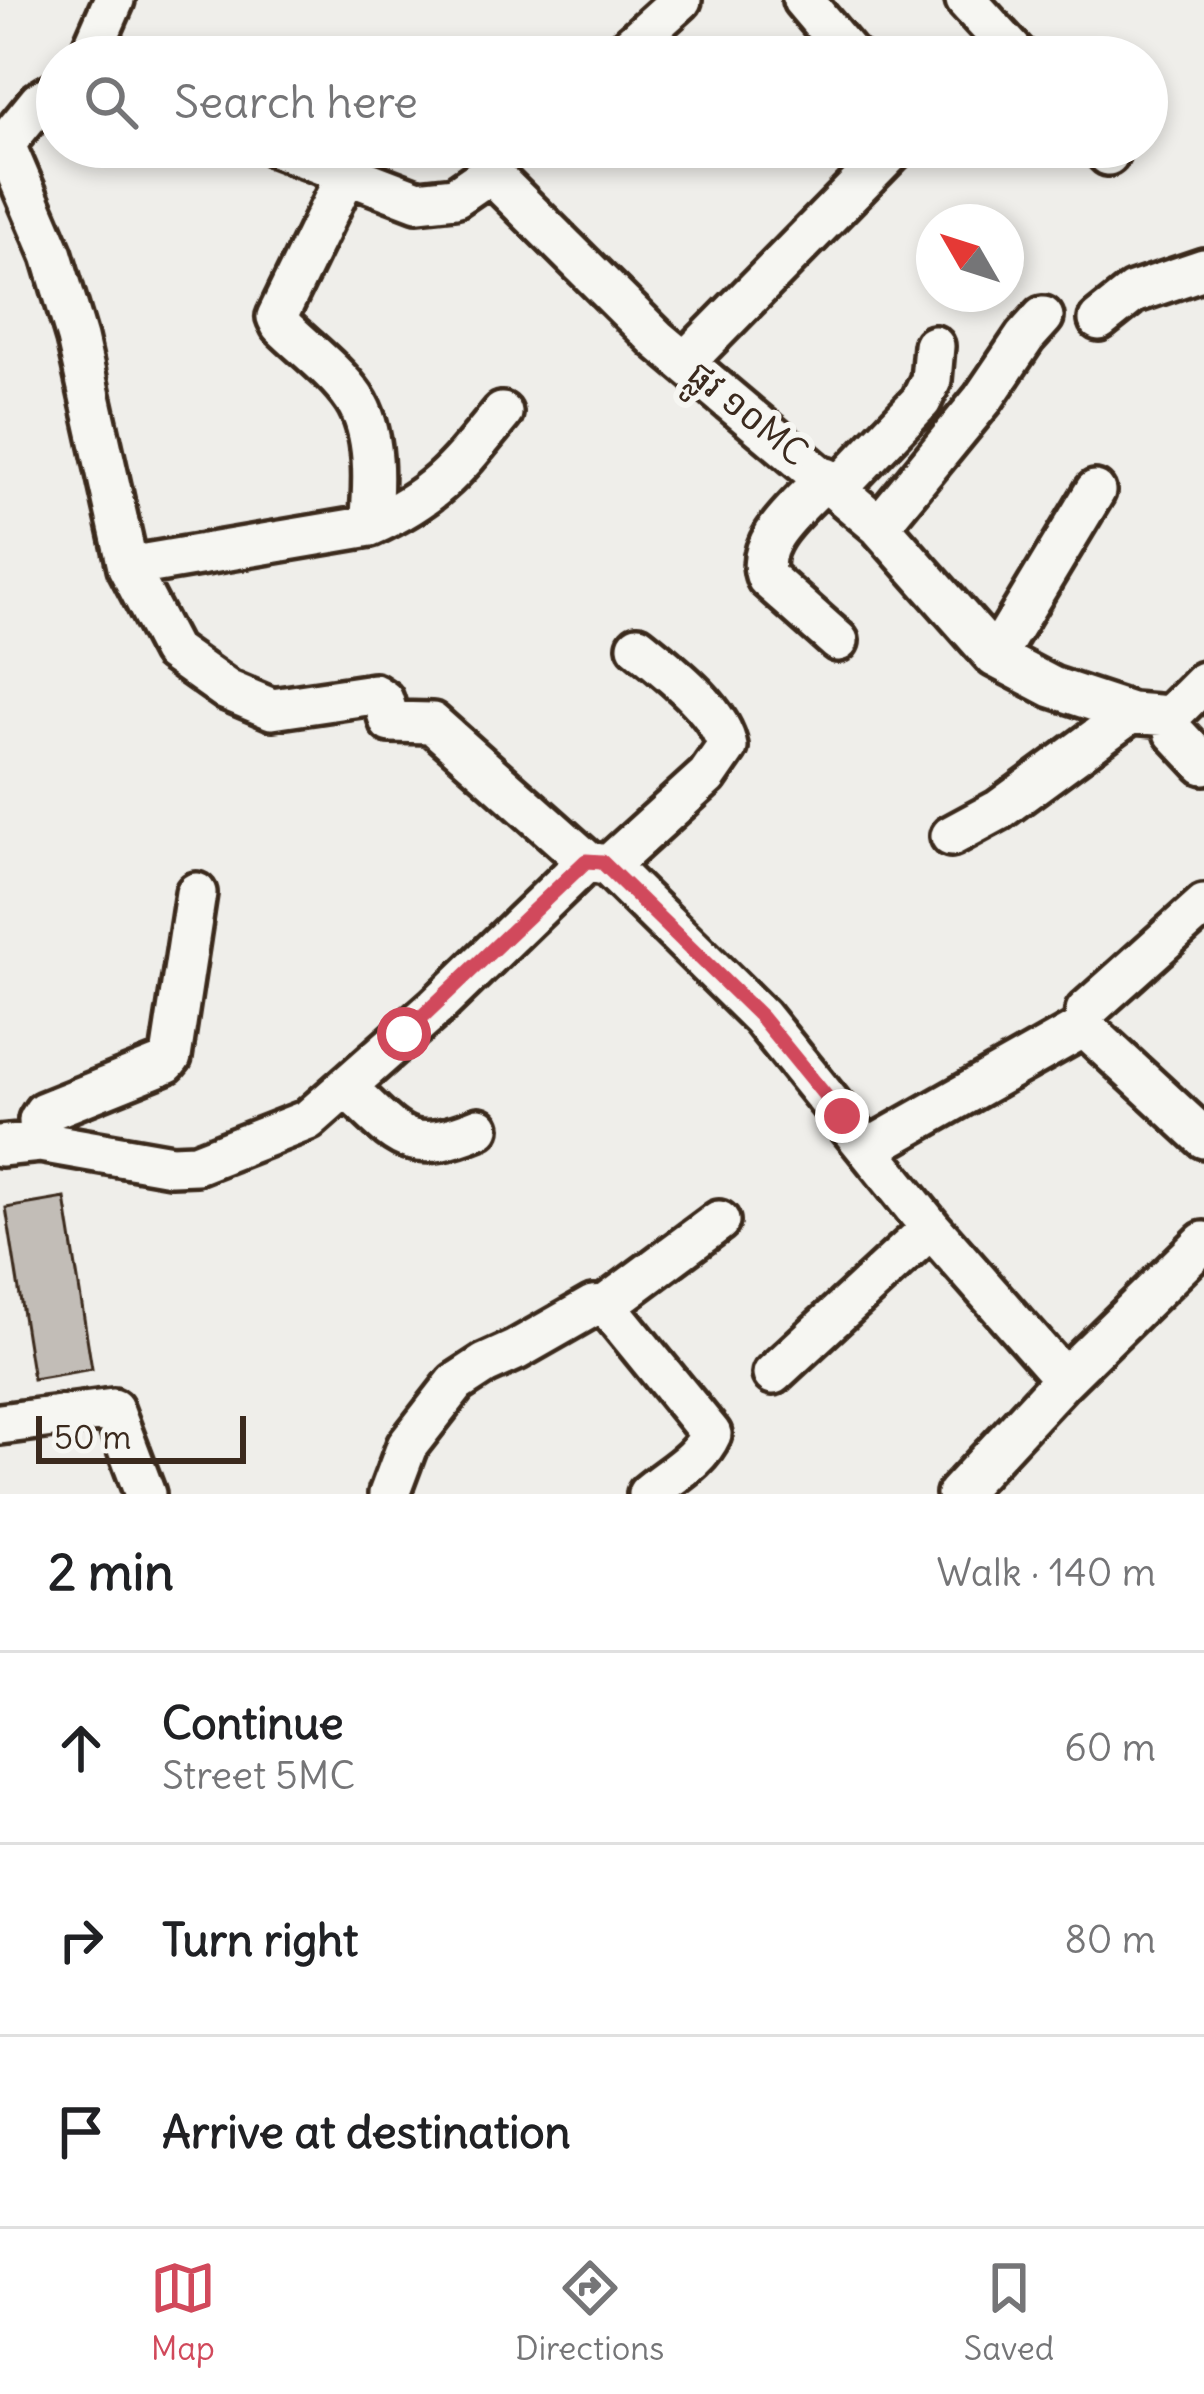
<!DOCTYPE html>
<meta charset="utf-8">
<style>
:root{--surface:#fff;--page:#f2f2f2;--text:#202124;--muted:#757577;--line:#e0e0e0;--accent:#d1495b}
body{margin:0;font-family:Delius,"Noto Sans Khmer",sans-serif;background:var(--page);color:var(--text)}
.compass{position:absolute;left:916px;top:204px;width:108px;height:108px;border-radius:50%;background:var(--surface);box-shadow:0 6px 18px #0003;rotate:309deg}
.scale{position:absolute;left:36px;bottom:30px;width:210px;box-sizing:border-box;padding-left:12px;border:6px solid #3b2a1e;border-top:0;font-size:33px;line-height:42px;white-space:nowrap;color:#3b2a1e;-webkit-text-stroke:9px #f6f6f2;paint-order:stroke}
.stop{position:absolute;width:36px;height:36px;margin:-27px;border:9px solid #d1495b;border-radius:50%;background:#fff}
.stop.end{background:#d1495b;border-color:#fff;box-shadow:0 3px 12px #0008}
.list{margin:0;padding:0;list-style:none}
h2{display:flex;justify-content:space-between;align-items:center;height:156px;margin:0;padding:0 48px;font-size:51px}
h2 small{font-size:39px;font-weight:400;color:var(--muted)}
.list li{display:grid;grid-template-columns:78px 1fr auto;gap:36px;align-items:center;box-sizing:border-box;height:192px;padding:0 48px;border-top:3px solid var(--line)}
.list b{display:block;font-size:45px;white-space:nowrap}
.list p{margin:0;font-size:39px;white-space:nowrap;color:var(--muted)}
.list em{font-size:39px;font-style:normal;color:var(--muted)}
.icon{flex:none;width:66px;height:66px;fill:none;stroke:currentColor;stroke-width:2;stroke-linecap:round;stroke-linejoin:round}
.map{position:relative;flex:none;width:1204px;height:1494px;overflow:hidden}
.search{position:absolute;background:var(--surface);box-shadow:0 6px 18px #0003;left:36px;right:36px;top:36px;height:132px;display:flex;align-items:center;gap:30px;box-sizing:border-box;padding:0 42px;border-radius:66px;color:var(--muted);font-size:45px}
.sheet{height:732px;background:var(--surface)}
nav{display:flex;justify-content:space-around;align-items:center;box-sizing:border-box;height:168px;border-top:3px solid var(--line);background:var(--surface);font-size:33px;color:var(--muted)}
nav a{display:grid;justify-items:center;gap:6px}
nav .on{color:var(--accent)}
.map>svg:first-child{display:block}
</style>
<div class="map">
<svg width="1204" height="1494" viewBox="0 0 1204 1494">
<rect width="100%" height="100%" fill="#efeeea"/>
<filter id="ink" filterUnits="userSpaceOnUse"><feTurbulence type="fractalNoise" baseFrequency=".00833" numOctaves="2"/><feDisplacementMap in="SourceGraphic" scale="24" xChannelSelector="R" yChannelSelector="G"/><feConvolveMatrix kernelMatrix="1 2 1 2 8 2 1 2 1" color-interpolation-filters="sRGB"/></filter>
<g filter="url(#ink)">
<!-- building -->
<path fill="#c2bdb7" stroke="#3b2a1e" stroke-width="3" d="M65,1198L92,1369L33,1379L6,1208Z"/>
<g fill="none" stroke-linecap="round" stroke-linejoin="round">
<!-- minor casing -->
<g stroke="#3b2a1e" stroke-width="48">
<path id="minor" d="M803,0L851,57
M966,0L1018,57
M89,57L114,0
M618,57L681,0
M5,145L52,255L77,338L128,567L172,651L227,690L272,709L374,694L383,700L390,722L432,723L587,861L608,866L761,1017L931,1228L1064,1379
M277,147L418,201L455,197L490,173L658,340L879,526L995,657L1052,687L1131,713L1170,716L1204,682
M1101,147L1108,155
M0,150L39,102L57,91
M347,173L277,317L281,325C304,348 335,370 354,398C377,432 374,485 370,526
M1099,320L1133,293L1204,269
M685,362L896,147
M826,478C803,504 752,541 767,578L838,641
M838,488L921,401L931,380L934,346
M879,526L983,399L1025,337L1043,317
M128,567L370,526C437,496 457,468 502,413
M995,657L1095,491
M1170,716L1174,732L1204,764
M951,836L999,810L1131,713
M608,866L707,776L727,747C721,710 666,669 638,646
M1204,905L1086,1011L1084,1027L1204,1138
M346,1087C399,1136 406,1158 479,1128
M40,1142L39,1120L44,1112L166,1063L171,1057L196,893
M0,1146L40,1142L171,1165L196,1164L308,1120L436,1007L587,861
M868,1149L1084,1027
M606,1305L711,1434C699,1461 670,1475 648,1494
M773,1374L931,1228
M0,1424L113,1409L145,1494
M389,1494L407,1446L456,1383L485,1364L516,1350L593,1306L606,1305L719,1221
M957,1494L1064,1379L1204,1242"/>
</g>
<!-- minor -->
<use href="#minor" stroke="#f6f6f2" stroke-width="39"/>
</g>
</g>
<g fill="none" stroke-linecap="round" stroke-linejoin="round" filter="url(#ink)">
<!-- route -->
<path stroke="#d1495b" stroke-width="15" d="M404,1034L586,861L602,862L761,1017L842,1116"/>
</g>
<g text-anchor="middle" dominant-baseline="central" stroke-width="12" stroke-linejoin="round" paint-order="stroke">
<!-- street labels -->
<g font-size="36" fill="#3b2a1e" stroke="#f6f6f2">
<text transform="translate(748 413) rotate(39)">ផ្លូវ ១០MC</text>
</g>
</g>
</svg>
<svg class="compass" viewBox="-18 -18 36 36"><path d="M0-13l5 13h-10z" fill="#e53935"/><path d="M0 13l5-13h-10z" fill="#757577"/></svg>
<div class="scale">50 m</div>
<div class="stop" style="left:404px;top:1034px"></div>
<div class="stop end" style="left:842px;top:1116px"></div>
<div class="search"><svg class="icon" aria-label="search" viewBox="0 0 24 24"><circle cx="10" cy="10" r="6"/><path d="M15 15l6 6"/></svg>Search here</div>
</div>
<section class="sheet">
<h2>2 min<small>Walk · 140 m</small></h2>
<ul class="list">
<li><svg class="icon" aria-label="ahead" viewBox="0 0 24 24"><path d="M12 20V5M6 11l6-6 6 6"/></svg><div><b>Continue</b><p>Street 5MC</p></div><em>60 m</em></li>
<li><svg class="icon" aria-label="right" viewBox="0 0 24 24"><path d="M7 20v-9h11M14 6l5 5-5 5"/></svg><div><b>Turn right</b></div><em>80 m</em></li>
<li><svg class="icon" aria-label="arrive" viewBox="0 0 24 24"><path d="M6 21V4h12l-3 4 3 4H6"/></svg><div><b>Arrive at destination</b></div></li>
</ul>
</section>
<nav>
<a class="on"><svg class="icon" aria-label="map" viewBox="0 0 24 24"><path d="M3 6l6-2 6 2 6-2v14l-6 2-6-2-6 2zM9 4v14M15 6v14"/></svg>Map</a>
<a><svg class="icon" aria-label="directions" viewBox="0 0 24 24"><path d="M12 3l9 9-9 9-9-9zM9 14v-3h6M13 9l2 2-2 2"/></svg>Directions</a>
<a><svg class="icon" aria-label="saved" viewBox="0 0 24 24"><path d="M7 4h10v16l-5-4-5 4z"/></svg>Saved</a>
</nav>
